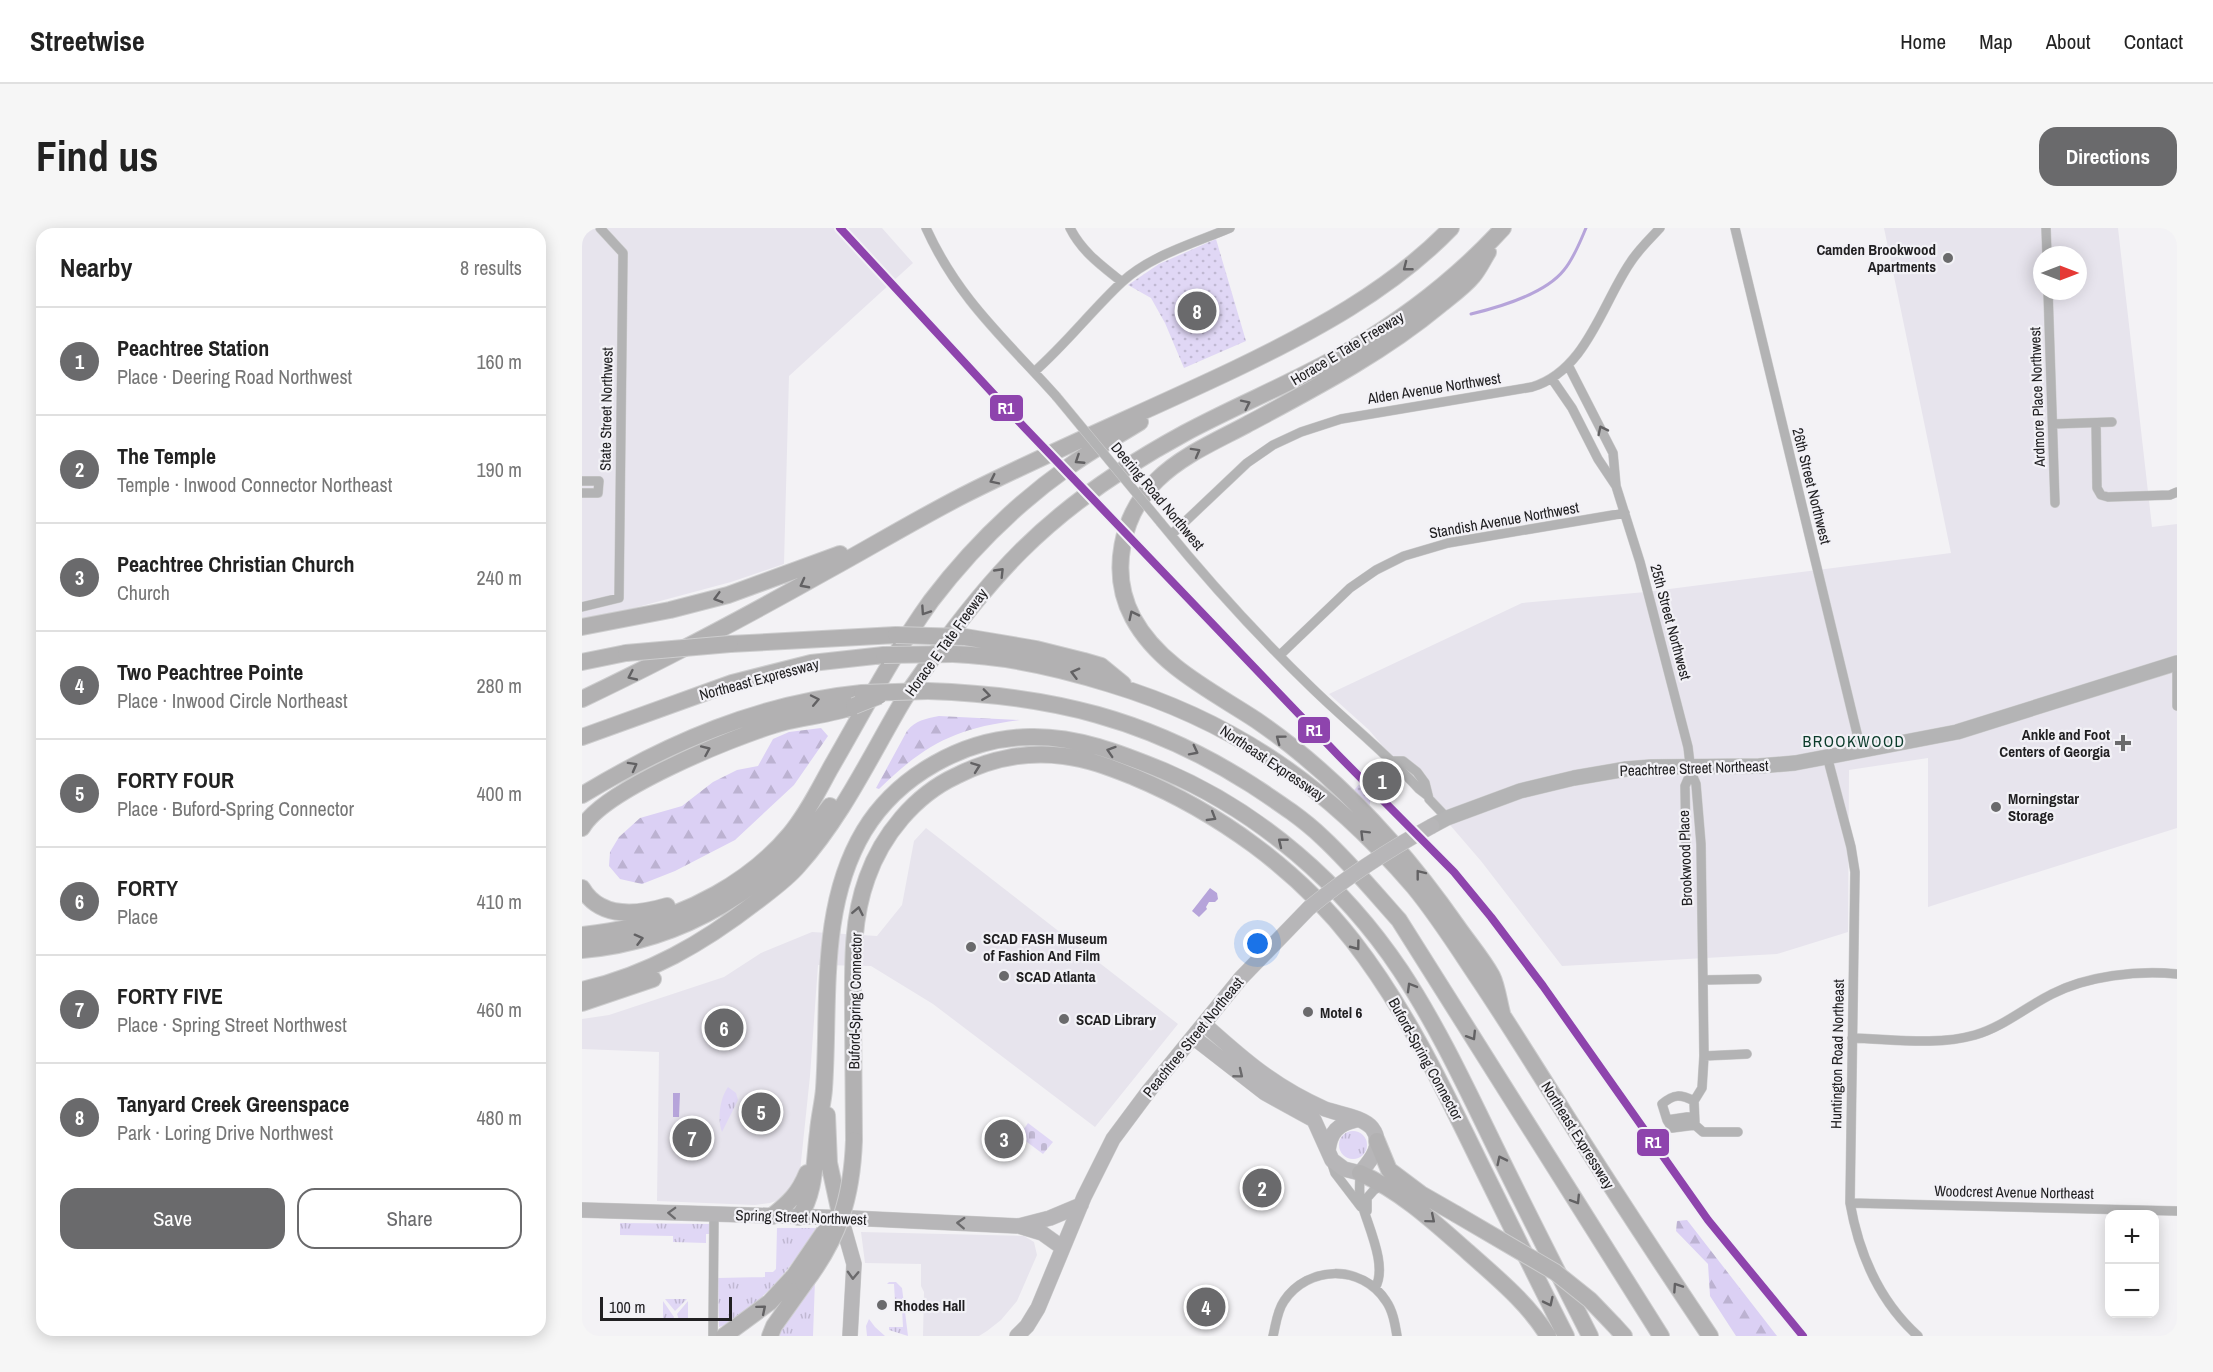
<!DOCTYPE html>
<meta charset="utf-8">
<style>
:root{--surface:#fff;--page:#f6f6f6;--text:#222;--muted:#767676;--line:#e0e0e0;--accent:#6a6a6c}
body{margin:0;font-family:"Archivo Narrow",sans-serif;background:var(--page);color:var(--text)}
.controls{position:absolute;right:18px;bottom:18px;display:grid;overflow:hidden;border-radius:12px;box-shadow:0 3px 15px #0003}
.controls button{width:54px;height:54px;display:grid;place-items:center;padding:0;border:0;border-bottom:2px solid var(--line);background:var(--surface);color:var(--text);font:30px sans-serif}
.compass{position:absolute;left:1451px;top:18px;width:54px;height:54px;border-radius:50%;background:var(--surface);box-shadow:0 3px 15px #0003;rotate:90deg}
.scale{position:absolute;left:18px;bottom:15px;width:132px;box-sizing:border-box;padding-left:6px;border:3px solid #212022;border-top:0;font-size:16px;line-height:21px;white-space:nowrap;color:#212022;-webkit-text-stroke:4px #f2f1f6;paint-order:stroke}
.you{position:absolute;left:676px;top:716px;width:21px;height:21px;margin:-15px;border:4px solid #fff;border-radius:50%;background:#1a73e8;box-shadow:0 0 0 9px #1a73e833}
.badge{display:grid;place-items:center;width:39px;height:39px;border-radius:50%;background:var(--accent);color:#fff;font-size:20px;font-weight:700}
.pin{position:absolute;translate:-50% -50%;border:3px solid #fff;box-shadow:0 2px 6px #0006}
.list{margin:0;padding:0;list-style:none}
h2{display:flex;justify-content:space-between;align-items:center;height:78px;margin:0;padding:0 24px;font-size:26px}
h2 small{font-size:20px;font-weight:400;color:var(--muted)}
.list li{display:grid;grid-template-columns:39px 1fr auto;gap:18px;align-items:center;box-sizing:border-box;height:108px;padding:0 24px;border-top:2px solid var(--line)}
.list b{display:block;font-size:22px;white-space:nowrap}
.list p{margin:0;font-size:20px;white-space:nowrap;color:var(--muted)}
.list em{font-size:20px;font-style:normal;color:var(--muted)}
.actions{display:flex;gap:12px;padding:18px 24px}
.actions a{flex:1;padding:14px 0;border:2px solid var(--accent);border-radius:18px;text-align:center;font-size:21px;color:var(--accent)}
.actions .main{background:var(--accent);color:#fff}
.map{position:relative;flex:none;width:1595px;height:1108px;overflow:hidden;border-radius:18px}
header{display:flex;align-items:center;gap:36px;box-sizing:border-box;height:84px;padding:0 30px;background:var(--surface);border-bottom:2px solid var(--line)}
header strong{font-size:28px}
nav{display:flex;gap:33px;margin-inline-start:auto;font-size:21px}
.intro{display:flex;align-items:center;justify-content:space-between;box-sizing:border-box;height:144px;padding:0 36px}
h1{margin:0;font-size:42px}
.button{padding:15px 27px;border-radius:18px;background:var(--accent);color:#fff;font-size:21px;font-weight:700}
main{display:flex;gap:36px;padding:0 36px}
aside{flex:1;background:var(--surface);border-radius:18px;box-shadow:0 3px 15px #0003}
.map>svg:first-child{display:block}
</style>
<header>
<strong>Streetwise</strong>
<nav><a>Home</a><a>Map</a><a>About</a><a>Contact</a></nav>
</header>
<div class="intro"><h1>Find us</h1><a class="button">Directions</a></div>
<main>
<aside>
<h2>Nearby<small>8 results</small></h2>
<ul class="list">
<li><span class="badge">1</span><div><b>Peachtree Station</b><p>Place · Deering Road Northwest</p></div><em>160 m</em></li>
<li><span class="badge">2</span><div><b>The Temple</b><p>Temple · Inwood Connector Northeast</p></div><em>190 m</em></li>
<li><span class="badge">3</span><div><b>Peachtree Christian Church</b><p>Church</p></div><em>240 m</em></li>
<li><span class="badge">4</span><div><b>Two Peachtree Pointe</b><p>Place · Inwood Circle Northeast</p></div><em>280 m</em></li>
<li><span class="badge">5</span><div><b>FORTY FOUR</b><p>Place · Buford-Spring Connector</p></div><em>400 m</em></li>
<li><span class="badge">6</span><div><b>FORTY</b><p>Place</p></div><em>410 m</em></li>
<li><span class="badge">7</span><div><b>FORTY FIVE</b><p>Place · Spring Street Northwest</p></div><em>460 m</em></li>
<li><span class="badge">8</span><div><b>Tanyard Creek Greenspace</b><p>Park · Loring Drive Northwest</p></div><em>480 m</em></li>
</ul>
<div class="actions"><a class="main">Save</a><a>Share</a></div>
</aside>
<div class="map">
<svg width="1595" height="1108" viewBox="0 0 1595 1108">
<defs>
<pattern id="grass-tufts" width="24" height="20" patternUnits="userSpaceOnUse" patternTransform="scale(1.5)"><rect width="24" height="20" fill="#e0d7f5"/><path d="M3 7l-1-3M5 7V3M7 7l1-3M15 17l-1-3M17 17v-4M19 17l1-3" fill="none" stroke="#c0b8d2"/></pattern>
<pattern id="forest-firs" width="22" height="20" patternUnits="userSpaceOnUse" patternTransform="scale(1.5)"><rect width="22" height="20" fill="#dbd0f4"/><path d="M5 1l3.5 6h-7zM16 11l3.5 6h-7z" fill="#bcb2d1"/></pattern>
<pattern id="cemetery-stones" width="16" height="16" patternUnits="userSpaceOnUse" patternTransform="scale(1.5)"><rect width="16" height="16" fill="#e0d7f5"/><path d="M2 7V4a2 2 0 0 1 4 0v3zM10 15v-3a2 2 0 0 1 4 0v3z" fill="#c0b8d2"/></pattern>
<pattern id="park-dots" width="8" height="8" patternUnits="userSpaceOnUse" patternTransform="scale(1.5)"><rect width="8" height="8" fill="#e0d7f5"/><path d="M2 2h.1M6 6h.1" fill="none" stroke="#c0b8d2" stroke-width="1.8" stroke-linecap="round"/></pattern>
</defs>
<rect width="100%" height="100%" fill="#f3f2f5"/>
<!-- built -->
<path fill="#e7e4ed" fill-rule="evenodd" d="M0,0H300L331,35L207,148L202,336L149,354L52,380L0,391Z
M1302,0H1536L1570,299L1595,296V600L1346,679V530L1267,542L1266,704L1195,726L980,738L899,633L837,561L787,502L747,466L940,375L1064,364L1369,325ZM1460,27H1496V63H1460Z
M344,600L596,796L513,899L351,776L289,738L236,737L228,848L217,953L197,972L188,975L173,977L75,973L77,824L0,821V791L27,787L142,749L179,725L230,704L295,708L320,677L332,613Z
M279,1004L442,1008L452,1014L455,1027L435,1073L419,1092L405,1103L397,1108H341L342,1064L339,1058V1036L283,1035Z"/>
<!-- grass -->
<path fill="url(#grass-tufts)" d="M146,859L154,865L156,872L140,904C135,891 138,870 146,859Z
M757 917a14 14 0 1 1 28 0a14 14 0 1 1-28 0Z
M38,995L127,996V1006H124V1015L91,1014V1008L38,1007Z
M195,1000H234C213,1034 187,1069 152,1090C146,1094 142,1098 137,1099L136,1050L183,1049V1044H191L194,1041Z
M233,1052L231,1108H193Z
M307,1054H314L320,1060L326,1108L307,1102V1099H321L320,1080L313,1073L312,1056H305Z
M83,1071H105L93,1083Z
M81,1073L92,1089L91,1092H81Z
M106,1073V1092H97L95,1086Z
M287,1091L293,1099L303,1108H285L284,1098Z"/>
<!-- forest -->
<path fill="url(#forest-firs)" d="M357,488L438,492C374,500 343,516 297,561L294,560L325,503C334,492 343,491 357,488Z
M239,500L246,508L212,557L153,612L93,643L60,656L38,651L27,638L28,624L37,609L58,590L100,578L131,554L155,542L176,538L191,511L207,504Z
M1105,992L1195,1108H1154L1128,1068L1126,1036L1094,1003L1095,993Z"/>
<!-- cemetery -->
<path fill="url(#cemetery-stones)" d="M446,895L471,914L461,926L437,908Z"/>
<!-- park -->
<path fill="url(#park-dots)" d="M634,11L664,113L602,140L583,95L569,70L546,57L577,36Z
M778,555C787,563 791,571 786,582L769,566Z"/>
<!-- water -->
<path fill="#b6a4da" d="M628,660L635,665L636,671L633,674H627L624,679L625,681L617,689L610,683Z
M91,865H98L97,889H91Z"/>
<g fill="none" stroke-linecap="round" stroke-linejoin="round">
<!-- stream -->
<path stroke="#b6a4da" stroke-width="3" d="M889,86C918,79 963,66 982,42C992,30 998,14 1004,0"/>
<!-- minor casing -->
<g stroke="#cdcdce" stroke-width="10">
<path id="minor" d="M344,0C376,71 423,111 474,168
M488,0C500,24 520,38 540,54
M1153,0L1279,522
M1464,0L1465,27
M1466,63L1473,275
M986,137L1031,225L1034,258
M452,144C484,116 509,83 540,54C569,27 613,15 648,0
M970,151L990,180L1016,231L1034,258L1058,334L1106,519L1109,544L1114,556L1119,616L1122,828L1120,860L1112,873L1113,897L1090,900L1085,892L1112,888
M1514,195L1515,260L1519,267L1526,269L1588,267L1595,264
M1471,196L1530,194
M0,253H17L16,265H0
M579,295C626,353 677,409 731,461C766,495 804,525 837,561L846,568
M589,307L665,235L691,217L719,204L759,191L950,159C1004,143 1020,76 1048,35C1056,22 1068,11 1078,0
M0,379L37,370L41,25L18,0
M698,427L768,360L794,342L822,328L866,315L1043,285
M1595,441V478
M1245,528L1269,619L1273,644L1268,975C1277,1026 1297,1073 1336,1108
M811,533H821L835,544L843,555L847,571L865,590
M1104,617L1103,558L1109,544
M1121,752L1175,751
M1270,810C1310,811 1354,818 1393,807C1421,799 1444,779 1470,766C1505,748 1555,742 1595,746
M1122,828L1165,826
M1085,892L1080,876C1092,866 1098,866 1112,873
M1113,897L1121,904H1156
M749,933L753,945L779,979
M778,945C778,953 777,961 778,969C783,993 807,1037 793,1060
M1268,975L1595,983
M785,983V970L792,962L801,957
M131,1108L132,986
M691,1108C694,1096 695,1083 702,1073C726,1037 780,1036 804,1073C811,1083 813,1096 815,1108"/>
</g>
<!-- primary casing -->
<g stroke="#cdcdce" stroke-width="16">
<path id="primary" d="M611,809L683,865L732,892L750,932L762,941L778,945C788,933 803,917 790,900C781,889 757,886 743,881C693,859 662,832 622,796
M746,923C748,904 756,896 774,892
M0,982L269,990L437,998L460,1005L481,1020
M259,990L272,1036L268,1108
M437,998L468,990L499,977
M435,1108L445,1098L456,1080L502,969L531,911L566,864L659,750L727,680"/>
</g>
<!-- trunk casing -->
<g stroke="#cdcdce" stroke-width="16">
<path id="trunk" d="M850,598L865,590L938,563L992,550L1044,541L1069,539L1177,538L1213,535L1375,504L1595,435"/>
</g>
<!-- motorway casing -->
<g stroke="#cdcdce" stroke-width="18">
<path id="motorway" d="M906,24C901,32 897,41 891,48C882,59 869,68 858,77C799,126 731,161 664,197C634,213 599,228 575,252C539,287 527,345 551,390C577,438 630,463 674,492C754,547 820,619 875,698C886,714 900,730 910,748C915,758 917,774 920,785
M0,399L88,382L146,367L258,326
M383,409L454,421L502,433L519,438L541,456
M148,416L314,407
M371,426C425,428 477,440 528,456C654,494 747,560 832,659C855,687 874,717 894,747C923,790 950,834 978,878C1027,956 1077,1032 1128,1108
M0,434L44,425
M346,463C468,467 567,491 670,557C694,573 719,589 740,609C768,635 792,664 817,692L1079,1108
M0,471C82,432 163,389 243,344C289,319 335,291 382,267C471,222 563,184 653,141C730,104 809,62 869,0
M0,509L150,455L229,435L302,427
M0,567C86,515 178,475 280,465
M0,600C21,562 149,510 192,497C218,488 247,488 272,478
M0,660C18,691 55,687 85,678
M0,707C15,705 30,703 45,700C105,687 168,654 208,606C224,587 236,563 248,541C281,484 311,426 349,373C387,323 433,277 485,240C508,223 534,209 558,194
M0,722C102,713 188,660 248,578
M0,762C66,747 121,715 174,674C188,663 204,652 216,638C259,590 286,533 318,478C327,462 339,447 349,432C377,393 405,357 439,323C487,275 544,237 603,205C657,176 715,153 768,122C824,89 877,48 921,0
M0,775L71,751
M245,887L247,935L259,990
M272,912C272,870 271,829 271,787C271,740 269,694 285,650C300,607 333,567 374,548C407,531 445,523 482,528C507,531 529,540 552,549C636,584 715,641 771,713C823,780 859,855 896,931C925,990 954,1049 984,1108
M795,913L807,942L839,966L874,986
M778,945C820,964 852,994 886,1024C915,1050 946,1075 966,1108
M190,988C207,975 217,965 225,945
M217,989C234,964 232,933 236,904C237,889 241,875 242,861C248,775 236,680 282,603C316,547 383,510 448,509C495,508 538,525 582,543C678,584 761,656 819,743C858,802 888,868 919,931C948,990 978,1049 1008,1108
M1032,1097L1042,1108
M142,1108L188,1074L212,1048
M188,1108L192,1098L222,1056"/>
</g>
<!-- minor -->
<use href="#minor" stroke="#b3b3b4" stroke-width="9"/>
<!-- primary -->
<use href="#primary" stroke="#b7b6b8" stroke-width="15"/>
<!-- trunk -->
<use href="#trunk" stroke="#b4b4b5" stroke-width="15"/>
<!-- motorway -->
<use href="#motorway" stroke="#b2b1b2" stroke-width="16"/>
<!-- minor-bridge casing -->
<g stroke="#cdcdce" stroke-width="10" stroke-linecap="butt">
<path id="minor-bridge" d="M474,168L579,295"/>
</g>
<!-- primary-bridge casing -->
<g stroke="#cdcdce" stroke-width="16" stroke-linecap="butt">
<path id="primary-bridge" d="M727,680C766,648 806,622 850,598"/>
</g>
<!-- motorway-bridge casing -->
<g stroke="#cdcdce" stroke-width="18" stroke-linecap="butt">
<path id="motorway-bridge" d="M314,407L383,409
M44,425L148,416
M302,427L371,426
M280,465L346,463
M272,478L297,468
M874,986L973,1044L1008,1072L1032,1097
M212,1048L242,1004
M222,1056C257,1010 270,970 272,912"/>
</g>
<!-- minor-bridge -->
<use href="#minor-bridge" stroke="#b3b3b4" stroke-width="9"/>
<!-- primary-bridge -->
<use href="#primary-bridge" stroke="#b7b6b8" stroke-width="15"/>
<!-- motorway-bridge -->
<use href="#motorway-bridge" stroke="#b2b1b2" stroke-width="16"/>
<!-- rail-1 casing -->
<g stroke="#f2f1f6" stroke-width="12">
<path id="rail-1" d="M258,0L442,199L757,528L872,644L909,689L961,758L1126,992L1221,1108"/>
</g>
<!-- rail-1 -->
<use href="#rail-1" stroke="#8e44ad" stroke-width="8"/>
</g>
<!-- one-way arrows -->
<defs><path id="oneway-chevron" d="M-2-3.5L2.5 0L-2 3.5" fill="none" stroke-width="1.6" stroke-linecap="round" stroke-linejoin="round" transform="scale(1.5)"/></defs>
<g stroke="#626163">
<use href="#oneway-chevron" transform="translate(825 39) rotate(142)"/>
<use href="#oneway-chevron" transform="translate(664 176) rotate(-26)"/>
<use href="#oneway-chevron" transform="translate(614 224) rotate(-29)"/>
<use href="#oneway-chevron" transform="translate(497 232) rotate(147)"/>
<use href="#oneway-chevron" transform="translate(412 252) rotate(154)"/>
<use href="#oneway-chevron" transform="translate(418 344) rotate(-46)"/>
<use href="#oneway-chevron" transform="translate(222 356) rotate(152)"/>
<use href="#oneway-chevron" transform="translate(136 370) rotate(164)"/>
<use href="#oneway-chevron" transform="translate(343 383) rotate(124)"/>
<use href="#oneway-chevron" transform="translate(551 387) rotate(-116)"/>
<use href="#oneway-chevron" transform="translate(493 445) rotate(-165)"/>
<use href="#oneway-chevron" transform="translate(50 448) rotate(155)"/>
<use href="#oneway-chevron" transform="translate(404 467) rotate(8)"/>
<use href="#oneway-chevron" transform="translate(233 472) rotate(-12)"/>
<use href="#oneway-chevron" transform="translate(698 511) rotate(-143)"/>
<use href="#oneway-chevron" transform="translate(124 522) rotate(-24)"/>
<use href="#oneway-chevron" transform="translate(529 523) rotate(-162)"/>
<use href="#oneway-chevron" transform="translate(612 523) rotate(27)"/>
<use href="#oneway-chevron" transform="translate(51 538) rotate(-29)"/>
<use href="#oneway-chevron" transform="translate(394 539) rotate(-20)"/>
<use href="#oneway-chevron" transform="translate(630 589) rotate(31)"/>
<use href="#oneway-chevron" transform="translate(782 606) rotate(-135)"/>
<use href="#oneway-chevron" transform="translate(700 614) rotate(-141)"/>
<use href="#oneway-chevron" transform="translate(838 646) rotate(-128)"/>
<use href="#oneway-chevron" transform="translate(276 683) rotate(-79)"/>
<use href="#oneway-chevron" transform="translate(57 711) rotate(-15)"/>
<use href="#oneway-chevron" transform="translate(774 718) rotate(53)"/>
<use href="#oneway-chevron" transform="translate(829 759) rotate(-120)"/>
<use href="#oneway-chevron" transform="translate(890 808) rotate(58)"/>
<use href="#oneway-chevron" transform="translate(919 932) rotate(-116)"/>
<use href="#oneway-chevron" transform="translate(994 972) rotate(58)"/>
<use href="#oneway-chevron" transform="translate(849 991) rotate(40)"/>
<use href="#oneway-chevron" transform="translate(1095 1059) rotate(-124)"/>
<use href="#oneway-chevron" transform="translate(967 1074) rotate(64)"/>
<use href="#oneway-chevron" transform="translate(180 1081) rotate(-40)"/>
</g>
<use stroke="#636264" href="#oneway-chevron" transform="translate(1020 202) rotate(-116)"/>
<g stroke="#6c6b6d">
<use href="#oneway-chevron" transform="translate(657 846) rotate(39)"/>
<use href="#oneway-chevron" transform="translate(90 985) rotate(-178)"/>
<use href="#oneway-chevron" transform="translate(379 995) rotate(-177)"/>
<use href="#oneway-chevron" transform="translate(271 1047) rotate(92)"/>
</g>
<!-- markers -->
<g fill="#6a6a6c" stroke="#f2f1f6" stroke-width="2">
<circle cx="1366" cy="30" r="6"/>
<path d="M1538 506h6v6h6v6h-6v6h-6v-6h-6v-6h6z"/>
<circle cx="1414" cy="579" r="6"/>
<circle cx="389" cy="719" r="6"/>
<circle cx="422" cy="748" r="6"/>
<circle cx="726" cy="784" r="6"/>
<circle cx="482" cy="791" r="6"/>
<circle cx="300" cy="1077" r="6"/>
</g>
<g text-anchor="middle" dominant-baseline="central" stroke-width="4.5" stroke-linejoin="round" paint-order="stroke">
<!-- poi labels -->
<g font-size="15" font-weight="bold" fill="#212022" stroke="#f2f1f6" text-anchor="start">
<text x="1354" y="21" text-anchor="end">Camden Brookwood<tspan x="1354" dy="17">Apartments</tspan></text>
<text x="1528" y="506" text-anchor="end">Ankle and Foot<tspan x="1528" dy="17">Centers of Georgia</tspan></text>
<text x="1426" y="570">Morningstar<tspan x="1426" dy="17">Storage</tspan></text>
<text x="401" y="710">SCAD FASH Museum<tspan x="401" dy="17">of Fashion And Film</tspan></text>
<text x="434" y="748">SCAD Atlanta</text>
<text x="738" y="784">Motel 6</text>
<text x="494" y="791">SCAD Library</text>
<text x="312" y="1077">Rhodes Hall</text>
</g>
<!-- street labels -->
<g font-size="15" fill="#212022" stroke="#f2f1f6">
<text transform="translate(765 120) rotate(-31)">Horace E Tate Freeway</text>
<text transform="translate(852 160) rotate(-9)">Alden Avenue Northwest</text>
<text transform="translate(1455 169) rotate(-92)">Ardmore Place Northwest</text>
<text transform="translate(24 181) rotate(-89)">State Street Northwest</text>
<text transform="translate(1230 258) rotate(76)">26th Street Northwest</text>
<text transform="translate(576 268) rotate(50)">Deering Road Northwest</text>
<text transform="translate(922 292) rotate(-10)">Standish Avenue Northwest</text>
<text transform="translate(1089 394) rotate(75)">25th Street Northwest</text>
<text transform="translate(364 414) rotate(-54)">Horace E Tate Freeway</text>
<text transform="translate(177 451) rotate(-15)">Northeast Expressway</text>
<text transform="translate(691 535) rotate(34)">Northeast Expressway</text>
<text transform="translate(1112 540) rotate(-2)">Peachtree Street Northeast</text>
<text transform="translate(1103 630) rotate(-92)">Brookwood Place</text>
<text transform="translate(273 773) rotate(-89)">Buford-Spring Connector</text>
<text transform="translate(611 809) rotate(-51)">Peachtree Street Northeast</text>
<text transform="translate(1255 826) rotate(-89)">Huntington Road Northeast</text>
<text transform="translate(844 831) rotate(61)">Buford-Spring Connector</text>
<text transform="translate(996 907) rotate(58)">Northeast Expressway</text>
<text transform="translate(1432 964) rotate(1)">Woodcrest Avenue Northeast</text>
<text transform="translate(219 989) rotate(2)">Spring Street Northwest</text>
</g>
<!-- neighbourhood labels -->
<g font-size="16" letter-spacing="1.5" fill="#0b3c2b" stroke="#f2f1f6">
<text x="1272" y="513">BROOKWOOD</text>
</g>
</g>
<g stroke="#f2f1f6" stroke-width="2">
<rect x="407" y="166" width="35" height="28" rx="6" fill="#8e44ad"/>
<rect x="715" y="488" width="34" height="28" rx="6" fill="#8e44ad"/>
<rect x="1054" y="900" width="34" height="29" rx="6" fill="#8e44ad"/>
</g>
<g font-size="16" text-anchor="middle" font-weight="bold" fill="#fff">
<text x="424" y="186">R1</text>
<text x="732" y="508">R1</text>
<text x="1071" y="920">R1</text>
</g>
</svg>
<div class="controls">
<button>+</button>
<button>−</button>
</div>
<svg class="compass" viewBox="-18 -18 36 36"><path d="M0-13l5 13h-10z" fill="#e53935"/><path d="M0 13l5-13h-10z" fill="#767676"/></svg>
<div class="scale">100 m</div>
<div class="you"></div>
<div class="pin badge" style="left:800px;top:553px">1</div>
<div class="pin badge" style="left:680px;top:960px">2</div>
<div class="pin badge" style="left:422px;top:911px">3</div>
<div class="pin badge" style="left:624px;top:1079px">4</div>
<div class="pin badge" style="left:179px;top:884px">5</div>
<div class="pin badge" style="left:142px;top:800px">6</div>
<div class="pin badge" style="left:110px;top:910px">7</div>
<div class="pin badge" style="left:615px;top:83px">8</div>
</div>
</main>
